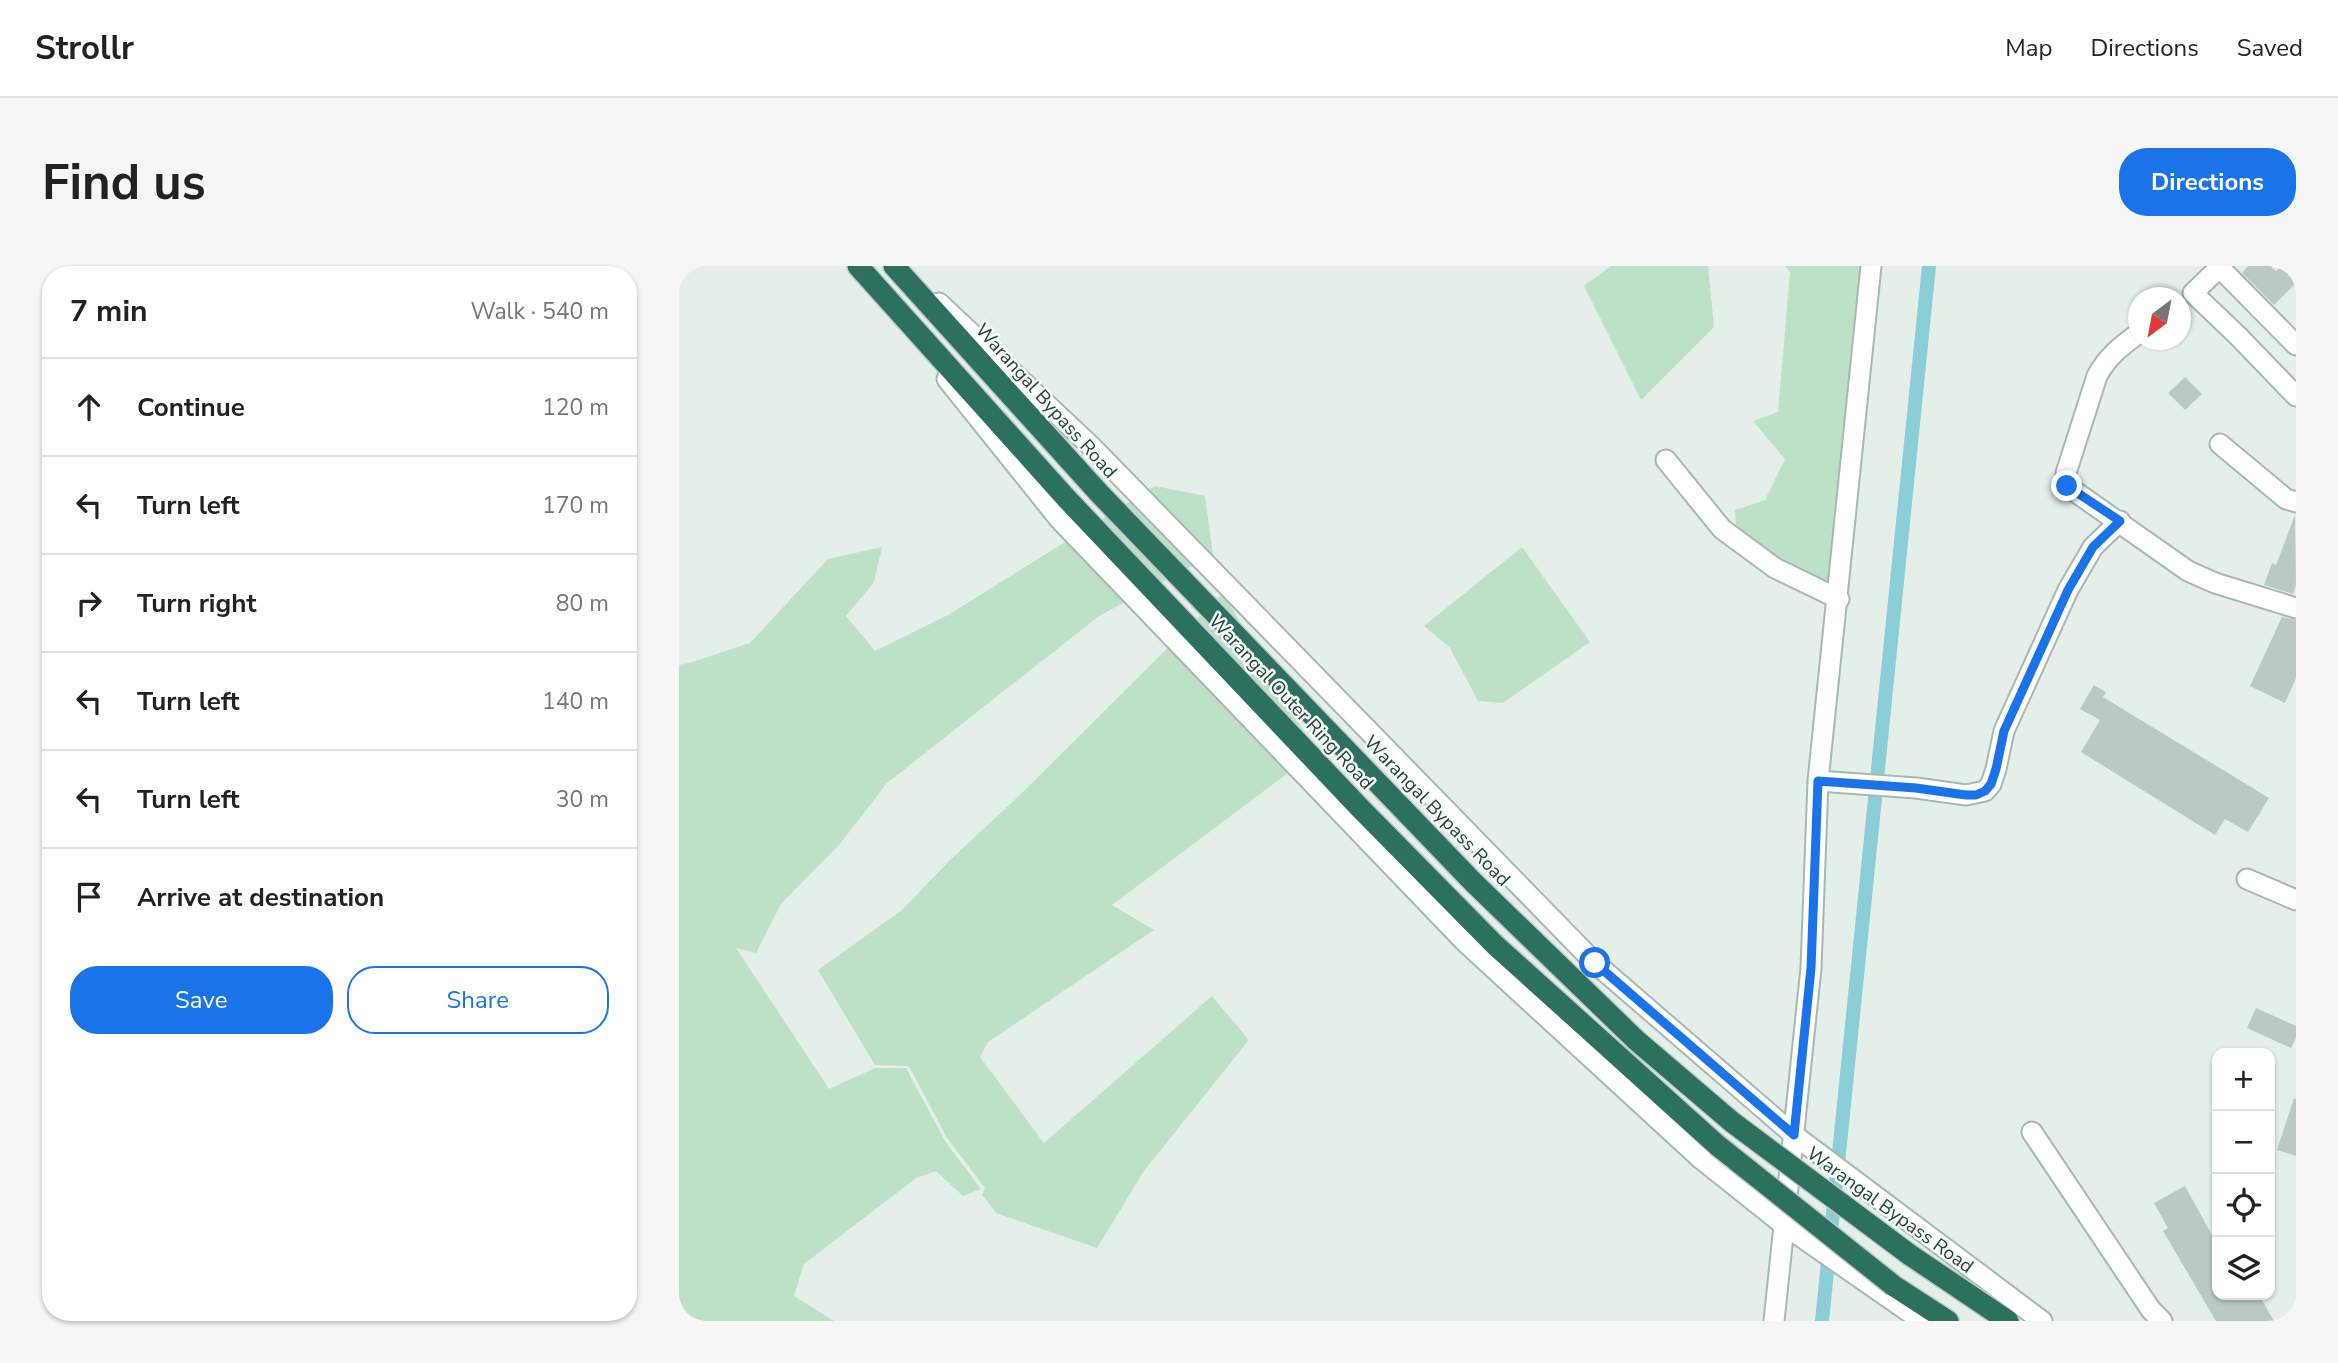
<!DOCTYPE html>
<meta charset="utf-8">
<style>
:root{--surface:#fff;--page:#f6f6f6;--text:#222;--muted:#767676;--line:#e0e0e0;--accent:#1a73e8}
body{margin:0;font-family:"Nunito Sans",sans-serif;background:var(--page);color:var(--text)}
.controls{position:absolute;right:21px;bottom:21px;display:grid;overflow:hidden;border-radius:14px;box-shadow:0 2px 5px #0004}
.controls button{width:63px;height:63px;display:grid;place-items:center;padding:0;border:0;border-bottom:2px solid var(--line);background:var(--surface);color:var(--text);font:35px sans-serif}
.compass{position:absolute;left:1449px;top:21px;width:63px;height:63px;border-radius:50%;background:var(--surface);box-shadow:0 2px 5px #0004;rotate:212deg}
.stop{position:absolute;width:21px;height:21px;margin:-16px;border:5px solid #1a73e8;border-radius:50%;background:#fff}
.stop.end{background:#1a73e8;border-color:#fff;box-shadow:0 2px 7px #0008}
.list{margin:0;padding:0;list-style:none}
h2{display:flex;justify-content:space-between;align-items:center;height:91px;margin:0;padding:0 28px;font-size:30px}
h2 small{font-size:23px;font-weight:400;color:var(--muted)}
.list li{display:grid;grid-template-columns:46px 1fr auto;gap:21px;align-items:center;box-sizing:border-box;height:98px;padding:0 28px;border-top:2px solid var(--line)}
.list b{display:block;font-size:26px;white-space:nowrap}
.list em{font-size:23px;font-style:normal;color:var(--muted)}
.actions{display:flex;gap:14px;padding:21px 28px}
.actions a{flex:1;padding:16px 0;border:2px solid var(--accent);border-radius:28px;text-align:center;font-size:24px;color:var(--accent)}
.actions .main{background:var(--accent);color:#fff}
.icon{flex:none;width:38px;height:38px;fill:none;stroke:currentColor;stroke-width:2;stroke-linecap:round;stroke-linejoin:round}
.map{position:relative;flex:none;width:1617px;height:1055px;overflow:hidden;border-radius:28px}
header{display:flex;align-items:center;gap:42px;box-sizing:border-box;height:98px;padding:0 35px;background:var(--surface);border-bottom:2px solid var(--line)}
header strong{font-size:33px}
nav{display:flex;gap:38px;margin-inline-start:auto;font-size:24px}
.intro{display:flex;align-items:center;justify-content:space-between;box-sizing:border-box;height:168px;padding:0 42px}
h1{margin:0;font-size:49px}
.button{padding:18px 32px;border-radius:28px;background:var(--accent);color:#fff;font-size:24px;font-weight:700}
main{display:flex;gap:42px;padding:0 42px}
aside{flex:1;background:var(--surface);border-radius:28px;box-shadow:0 2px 5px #0004}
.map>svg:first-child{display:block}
</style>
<header>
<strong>Strollr</strong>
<nav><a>Map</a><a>Directions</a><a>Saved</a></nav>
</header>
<div class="intro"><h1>Find us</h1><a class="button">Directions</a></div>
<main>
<aside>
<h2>7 min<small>Walk · 540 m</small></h2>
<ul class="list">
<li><svg class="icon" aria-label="ahead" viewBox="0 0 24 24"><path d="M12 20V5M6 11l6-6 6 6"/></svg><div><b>Continue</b></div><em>120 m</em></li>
<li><svg class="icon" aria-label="left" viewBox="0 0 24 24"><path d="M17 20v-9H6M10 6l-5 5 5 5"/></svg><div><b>Turn left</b></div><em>170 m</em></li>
<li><svg class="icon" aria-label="right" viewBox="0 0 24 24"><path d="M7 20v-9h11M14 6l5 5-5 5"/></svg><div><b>Turn right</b></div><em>80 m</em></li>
<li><svg class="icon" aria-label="left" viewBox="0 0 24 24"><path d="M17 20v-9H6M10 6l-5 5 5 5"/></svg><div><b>Turn left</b></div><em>140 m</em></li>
<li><svg class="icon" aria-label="left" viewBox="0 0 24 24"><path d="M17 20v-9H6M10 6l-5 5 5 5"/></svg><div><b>Turn left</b></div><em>30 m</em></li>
<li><svg class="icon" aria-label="arrive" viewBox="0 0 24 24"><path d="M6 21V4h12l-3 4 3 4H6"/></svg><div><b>Arrive at destination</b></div></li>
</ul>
<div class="actions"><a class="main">Save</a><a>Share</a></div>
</aside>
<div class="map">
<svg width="1617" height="1055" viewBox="0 0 1617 1055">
<rect width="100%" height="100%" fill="#e5efea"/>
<!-- green -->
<path fill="#bde1c6" d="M932,0H1029L1035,61L962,134L905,20Z
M1106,0H1189L1152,326L1058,277L1056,244L1086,234L1106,193L1074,155L1099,146L1111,6Z
M476,220L526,230L534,289L420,350L208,517L160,579L102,638L77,687L57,682L150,823L196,802H227L266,875L302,923L284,930L257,905L237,912L125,998L115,1030L155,1055H0V399L14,396L71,377L149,293L203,281L195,316L167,350L196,385L269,349Z
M843,281L911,376L824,437L799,435L771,382L745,360Z
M544,327L637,486L433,639L475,664L309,776L301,791L365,877L533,730L570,774L465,905L418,982L317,947L303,929L306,922L268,872L231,802L228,800L196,799L139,704L223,644L270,595L342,528Z"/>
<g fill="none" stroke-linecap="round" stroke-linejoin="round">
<!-- canal -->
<path stroke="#8bced7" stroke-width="14" d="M1143,1055L1250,0"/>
</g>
<!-- building -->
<path fill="#bacac3" d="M1569,0H1592L1597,5L1603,0H1617V17L1595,39L1563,7Z
M1506,111L1523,128L1506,144L1489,127Z
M1616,249L1617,319L1614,328L1585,319L1593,297L1597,299Z
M1603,351L1617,354V412L1606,437L1571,420Z
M1415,419L1427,426L1424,431L1590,532L1569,566L1546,553L1536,569L1402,486L1421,454L1401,443Z
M1577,742L1617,760V772L1612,782L1568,762Z
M1615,832L1617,833V890L1598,884Z
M1506,920L1538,978V1029H1580L1595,1055H1537L1484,965L1489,962L1475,937Z"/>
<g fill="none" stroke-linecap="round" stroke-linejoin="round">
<!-- minor casing -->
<g stroke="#a7b8b1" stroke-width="23">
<path id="minor" d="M1539,0L1617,79
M1540,2L1514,27L1559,70L1617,130
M260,37L413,181L916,697L1115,869L1363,1055
M1460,67C1442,80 1428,91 1418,110L1387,207L1388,220L1509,305L1536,317L1617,342
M268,113L381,254L786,676L1021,892L1105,959L1243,1055
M1541,178L1607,233L1617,236
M987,194L1043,263L1096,302L1160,333
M1139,515L1237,522L1287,529L1306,525L1312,518L1317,503L1325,465L1389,324L1414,281L1441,255
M1568,613L1617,634
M1353,866L1472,1044L1483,1055
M1095,1055L1132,702L1139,515L1192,0"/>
</g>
<!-- highway casing -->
<g stroke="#c1cac8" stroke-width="24">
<path id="highway" d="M179,0L388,233L680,541L816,679L1038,879
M215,0L420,227L794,616L957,774L1053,856
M1231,989L1329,1055
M1215,1020L1269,1055"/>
</g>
<!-- minor -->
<use href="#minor" stroke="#fff" stroke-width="19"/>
<!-- highway -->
<use href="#highway" stroke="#2c7160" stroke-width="21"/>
<!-- highway-bridge casing -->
<g stroke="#c1cac8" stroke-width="24" stroke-linecap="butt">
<path id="highway-bridge" d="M1053,856L1231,989
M1038,879L1215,1020"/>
</g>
<!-- highway-bridge -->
<use href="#highway-bridge" stroke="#2c7160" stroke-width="21"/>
</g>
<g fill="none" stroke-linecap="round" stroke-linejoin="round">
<!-- route -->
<path stroke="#1a73e8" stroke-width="9" d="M916,697L1115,869L1132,702L1139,515L1237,522L1287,529H1297L1306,525L1312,518L1317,503L1325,465L1389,324L1414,281L1441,255L1388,220"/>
</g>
<g text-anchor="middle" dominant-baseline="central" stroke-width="5" stroke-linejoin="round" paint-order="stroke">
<!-- street labels -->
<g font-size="19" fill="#234339" stroke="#f7fbf9">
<text transform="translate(367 135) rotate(48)">Warangal Bypass Road</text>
<text transform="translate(612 436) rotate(47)">Warangal Outer Ring Road</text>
<text transform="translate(758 545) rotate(46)">Warangal Bypass Road</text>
<text transform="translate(1211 944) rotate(36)">Warangal Bypass Road</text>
</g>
</g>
</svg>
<div class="controls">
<button>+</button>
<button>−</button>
<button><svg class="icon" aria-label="locate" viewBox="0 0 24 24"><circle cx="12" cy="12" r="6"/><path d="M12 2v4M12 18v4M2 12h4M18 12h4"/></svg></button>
<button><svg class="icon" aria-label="layers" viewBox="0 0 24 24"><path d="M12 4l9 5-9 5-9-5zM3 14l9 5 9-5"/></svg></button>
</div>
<svg class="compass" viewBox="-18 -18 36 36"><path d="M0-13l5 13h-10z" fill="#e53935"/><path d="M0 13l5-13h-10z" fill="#767676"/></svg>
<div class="stop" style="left:916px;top:697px"></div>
<div class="stop end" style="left:1388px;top:220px"></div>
</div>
</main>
